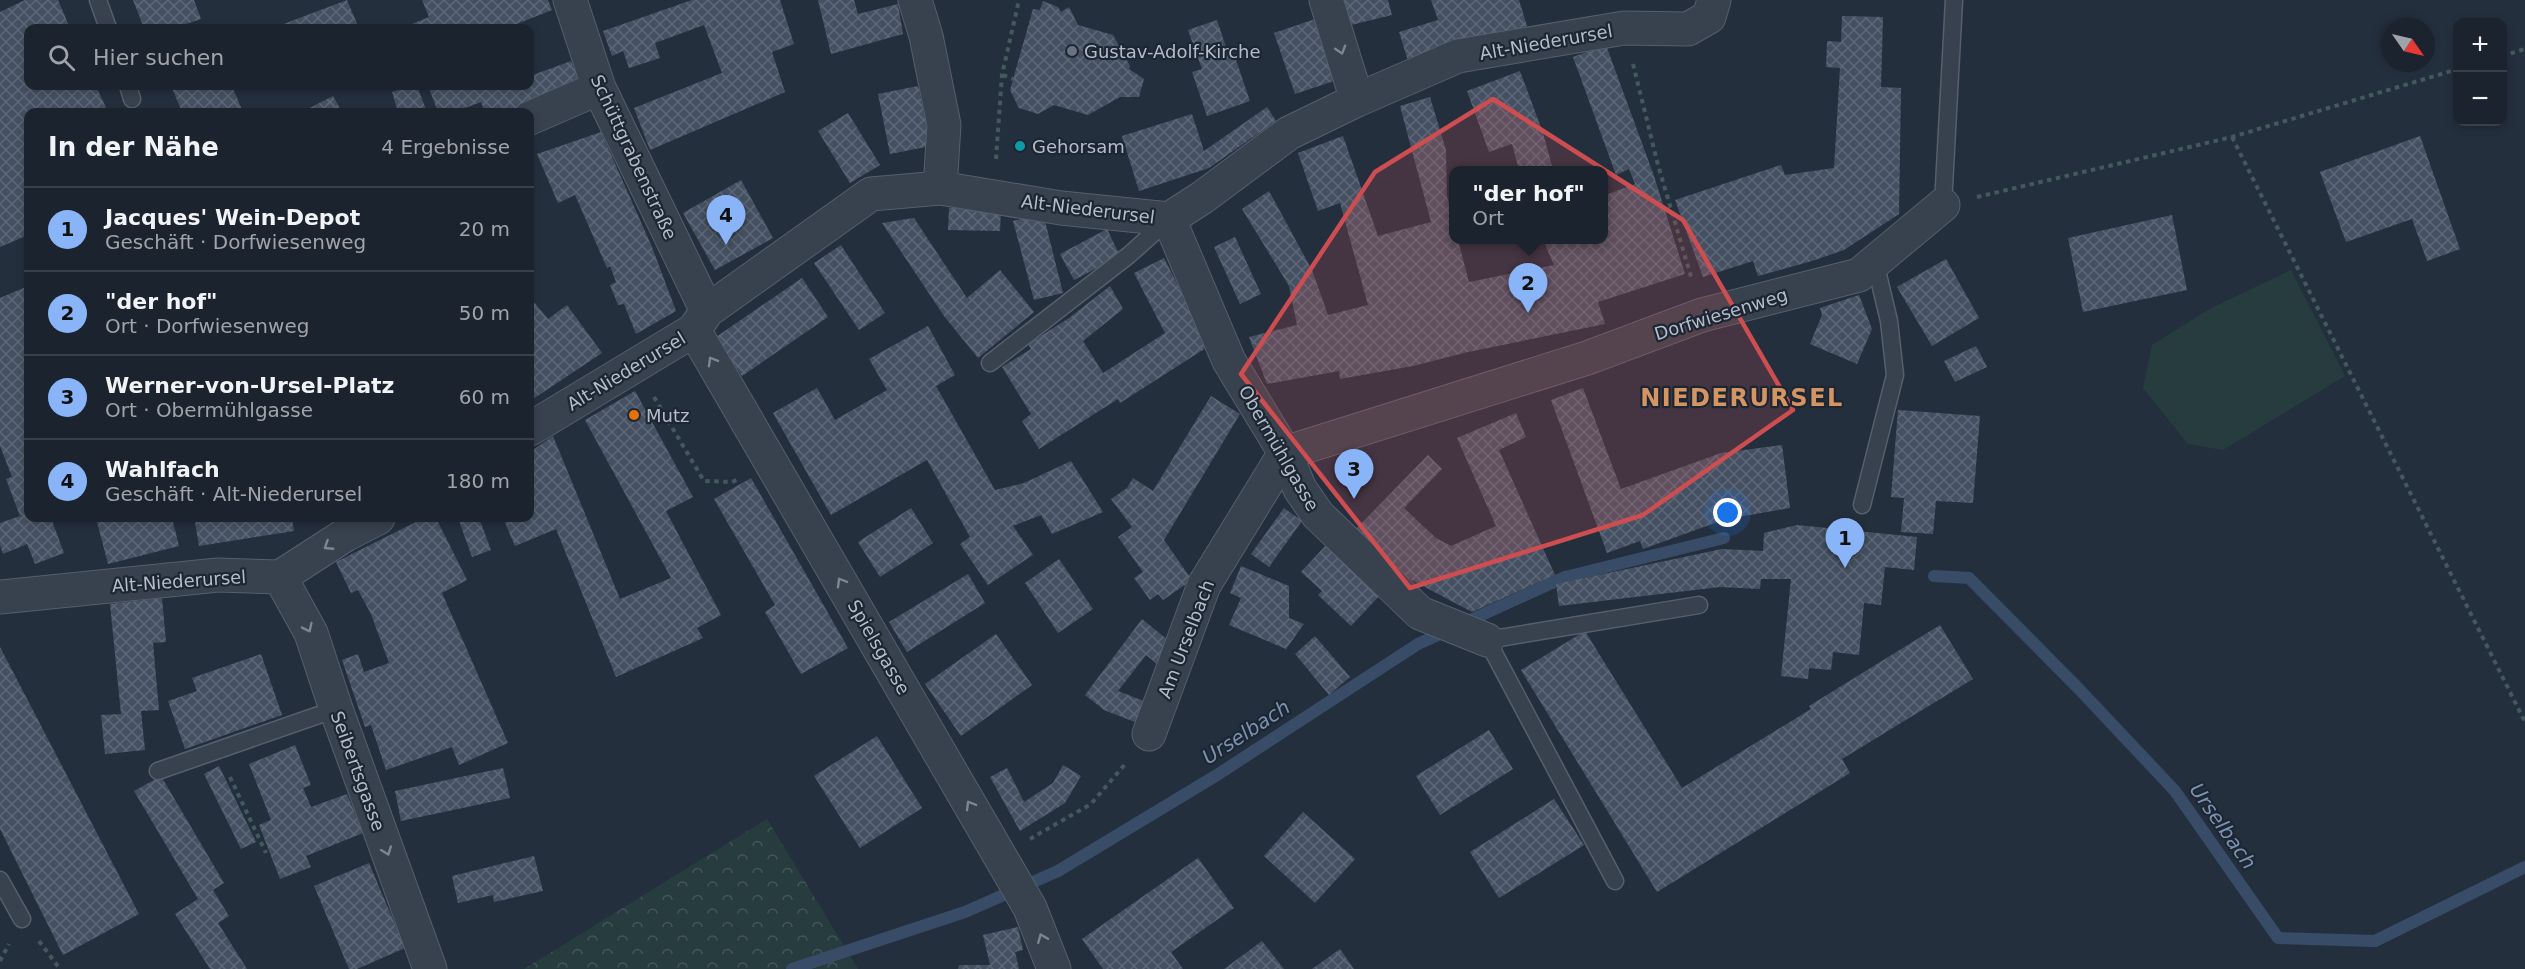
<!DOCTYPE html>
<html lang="de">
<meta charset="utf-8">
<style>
:root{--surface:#1b232e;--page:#282f3a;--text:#f1f3f6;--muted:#a0a4aa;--line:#39404a;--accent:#8ab4f8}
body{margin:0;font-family:"DejaVu Sans",sans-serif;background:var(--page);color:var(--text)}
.controls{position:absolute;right:18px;top:18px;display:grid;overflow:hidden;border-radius:12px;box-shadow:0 3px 9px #0003}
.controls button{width:54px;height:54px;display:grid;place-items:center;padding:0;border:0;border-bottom:2px solid var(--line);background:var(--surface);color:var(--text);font:30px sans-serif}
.compass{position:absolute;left:2381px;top:18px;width:54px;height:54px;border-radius:50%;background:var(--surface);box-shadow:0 3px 9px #0003;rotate:124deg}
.you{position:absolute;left:1728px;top:513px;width:21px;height:21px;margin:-15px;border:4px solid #fff;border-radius:50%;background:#1a73e8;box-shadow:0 0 0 9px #1a73e833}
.badge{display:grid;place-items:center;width:39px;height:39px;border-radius:50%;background:var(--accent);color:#111;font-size:20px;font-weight:700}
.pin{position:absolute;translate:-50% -50px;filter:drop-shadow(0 2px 3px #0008)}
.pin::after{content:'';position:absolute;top:32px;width:21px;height:18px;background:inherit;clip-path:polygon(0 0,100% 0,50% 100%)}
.popup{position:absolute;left:1449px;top:166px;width:159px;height:78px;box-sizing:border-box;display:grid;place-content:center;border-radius:12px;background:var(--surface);filter:drop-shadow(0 2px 4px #0005);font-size:20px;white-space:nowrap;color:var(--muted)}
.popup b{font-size:22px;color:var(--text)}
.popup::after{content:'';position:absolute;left:50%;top:100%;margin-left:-12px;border:12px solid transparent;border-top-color:var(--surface)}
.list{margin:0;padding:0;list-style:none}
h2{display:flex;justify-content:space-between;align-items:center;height:78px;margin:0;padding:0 24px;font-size:26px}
h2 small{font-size:20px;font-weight:400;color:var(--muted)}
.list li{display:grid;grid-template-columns:39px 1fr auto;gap:18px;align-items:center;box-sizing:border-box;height:84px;padding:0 24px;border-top:2px solid var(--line)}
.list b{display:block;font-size:22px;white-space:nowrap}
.list p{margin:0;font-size:20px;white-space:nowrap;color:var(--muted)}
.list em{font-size:20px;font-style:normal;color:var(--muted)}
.icon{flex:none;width:33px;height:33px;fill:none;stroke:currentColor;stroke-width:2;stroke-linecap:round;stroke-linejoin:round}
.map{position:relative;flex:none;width:2525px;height:969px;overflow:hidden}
.search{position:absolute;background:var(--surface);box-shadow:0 3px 9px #0003;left:24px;top:24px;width:510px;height:66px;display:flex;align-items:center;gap:15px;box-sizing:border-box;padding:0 21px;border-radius:12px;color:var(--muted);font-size:22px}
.panel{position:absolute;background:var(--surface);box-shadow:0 3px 9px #0003;left:24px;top:108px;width:510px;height:414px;border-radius:12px}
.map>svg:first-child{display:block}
</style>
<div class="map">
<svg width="2525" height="969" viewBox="0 0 2525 969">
<defs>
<pattern id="forest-crowns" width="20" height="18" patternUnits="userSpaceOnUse" patternTransform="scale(1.5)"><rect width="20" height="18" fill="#263c3f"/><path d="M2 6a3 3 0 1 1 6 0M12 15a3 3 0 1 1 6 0" fill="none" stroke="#435659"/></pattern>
<pattern id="building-cross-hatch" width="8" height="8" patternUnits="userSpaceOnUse" patternTransform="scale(1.5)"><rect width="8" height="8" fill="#455162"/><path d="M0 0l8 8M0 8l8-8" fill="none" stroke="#5d6877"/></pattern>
</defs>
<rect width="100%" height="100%" fill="#242f3e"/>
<!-- grass -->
<path fill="#263c3f" d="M2291,270L2345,376L2223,450L2188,444L2143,388L2152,345L2211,308Z"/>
<!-- forest -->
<path fill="url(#forest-crowns)" d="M767,819L858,969H524Z"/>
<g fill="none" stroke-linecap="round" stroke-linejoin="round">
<!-- stream -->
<path stroke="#394c67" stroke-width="12" d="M1934,576L1969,578L2079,689L2175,791L2278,938L2375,941L2525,867
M792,969L965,912L1058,871L1217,775L1418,644L1565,577L1724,538"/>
</g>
<!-- building -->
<path fill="url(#building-cross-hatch)" d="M25,0H58L70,28H28V86H96L108,112H28V235L0,247V12Z
M133,0H194L201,19L174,28H144Z
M347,0L359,28H273Z
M422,0H548L552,10L507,28H402L429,17Z
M692,0H780L794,44L772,52L785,92L650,150L634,108L722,73L704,25L655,43L660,58L629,68L623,51L612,56L603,31Z
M818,0H854L858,14L898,4L903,34L831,54Z
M1341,0H1388L1392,15L1347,26Z
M1431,0H1519L1527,26L1408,61L1399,32L1438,20Z
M1043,1L1058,7L1061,12L1069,7L1078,25L1113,35L1130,66L1129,69L1144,79L1139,97H1120L1088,115L1054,105L1038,114L1019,108L1010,90L1033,9L1040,10Z
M1842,16L1883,17L1881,87L1901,88L1899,214L1844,250L1812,261L1758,276L1753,261L1703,277L1675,200L1781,165L1785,175L1834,168L1840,68L1826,67L1827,41L1841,42Z
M1315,19L1337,80L1295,94L1274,33Z
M1217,20L1230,59L1235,57L1250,101L1207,116L1192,72L1202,69L1188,30Z
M1606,45L1654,176L1685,274L1598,302L1605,324L1468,352L1413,366L1340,379L1339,371L1267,384L1249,337L1297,325L1289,286L1242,209L1269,191L1312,270L1328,315L1368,305L1340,203L1318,211L1298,153L1343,136L1378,236L1431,222L1400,106L1430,97L1446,150L1447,196L1453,218V240H1458L1469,282L1554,265L1543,240H1603V196L1635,184L1629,169L1616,175L1573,57Z
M571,61L581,85L518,112H485L481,102L454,112H438L428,86H530V76Z
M1520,71L1543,133L1553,170H1519L1512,144L1489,152L1467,91Z
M178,86H232L243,112H182L172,88Z
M411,86H417L427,112H398L392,92Z
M918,86L931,146L890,154L878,94Z
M333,96L342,112H302Z
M1267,107L1276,121L1209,168L1139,191L1122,136L1192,114L1204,151Z
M848,113L880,165L850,183L818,131Z
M601,132L652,247L676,311L636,334L624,304L618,305L610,285L616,282L610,266L607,268L575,195L558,203L537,154Z
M2420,136L2460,249L2427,261L2412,219L2346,242L2320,172Z
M741,180L773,238L715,270L683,213Z
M949,208L1001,209L1000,231L948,230Z
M1043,213L1063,293L1034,300L1013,221Z
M2172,215L2187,290L2083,312L2068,238Z
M914,218L967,298L1000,270L1034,312L978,358L944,316L882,223Z
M1107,229L1120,256L1074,280L1060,254Z
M1235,237L1261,294L1240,304L1214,247Z
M841,245L885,313L859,330L814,263Z
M1164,258L1209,346L1120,403L1118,399L1039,449L1022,421L1031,414L1002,367L1031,349L1028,344L1069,318L1110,286L1123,309L1083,341L1103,373L1165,333L1134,273Z
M1946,259L1979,318L1932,346L1897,287Z
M802,278L828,317L742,376L716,337Z
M28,286V518H51L64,553L35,564L27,544L3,554L0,545V523L20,516L6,479L12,477L0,446V298Z
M1859,295L1872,329L1857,364L1810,344L1822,315L1820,308Z
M530,297L548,319L567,305L602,353L530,401V360L532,358L530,355Z
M928,326L955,375L936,386L995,490L1024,483L1071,461L1103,512L1052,534L1041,515L1013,526L1033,555L988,585L960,544L970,537L927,460L831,515L773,413L817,388L835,420L887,390L869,359Z
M1976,346L1987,367L1955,382L1944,361Z
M1583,388L1621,489L1721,453L1782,445L1790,508L1726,519L1643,549L1640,541L1607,553L1551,400Z
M635,391L693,497L666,511L721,615L697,628L703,638L616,677L556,529L515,546L503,518H530V452L553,436L620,599L671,578L585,420Z
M1211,396L1240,414L1164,540L1192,580L1163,600L1158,594L1150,600L1134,578L1143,572L1118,537L1132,527L1111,499L1127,488L1133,478L1153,491Z
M1898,410L1980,416L1973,503L1936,501L1933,534L1901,532L1904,498L1891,497Z
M1516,413L1526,437L1499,450L1555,575L1472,612L1406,577L1356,529L1428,455L1442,469L1404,508L1436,538L1451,546L1496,526L1457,438Z
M751,478L848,648L801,674L765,612L775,605L714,499Z
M911,508L933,543L880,577L858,542Z
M1284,508L1302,521L1269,567L1251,554Z
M96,518H172L179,546L108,564Z
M223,518H292L294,531L199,546L195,522Z
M424,518H436L467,580L442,593L508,743L459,765L452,747L386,770L371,725L365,727L342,660L358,654L364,672L389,663L371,614L358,590L351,593L336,562Z
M458,518H479L491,550L472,557Z
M1797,525L1917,537L1914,570L1885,567L1881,605L1864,603L1859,655L1833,652L1831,670L1809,668L1808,679L1781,676L1791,579H1761L1760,589L1720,587L1559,606L1556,584L1722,549L1763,551L1764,533Z
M1328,543L1382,593L1351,626L1318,595L1322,591L1301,572Z
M1059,559L1093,609L1058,633L1025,583Z
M1241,566L1289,586V618L1304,624L1286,649L1229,625L1241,598L1230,593Z
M968,574L985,603L907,652L889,622Z
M162,598L166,642L153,643L159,710L141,711L145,750L105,754L101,715L121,714L110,604Z
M1142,619L1174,645L1157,664L1146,655L1118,691L1149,703L1140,724L1104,710L1085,695Z
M1940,625L1973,679L1842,759L1850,773L1657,892L1521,670L1585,631L1682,788L1811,709L1809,706Z
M996,634L1032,685L961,736L925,684Z
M1315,636L1350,677L1329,695L1295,654Z
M0,647L139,914L63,955L0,829Z
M261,654L282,715L185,749L168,701L197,691L192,678Z
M1489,730L1513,769L1440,815L1416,776Z
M877,736L922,808L860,848L814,776Z
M295,745L311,785L303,788L311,807L347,794L363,833L306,856L311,867L280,879L259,825L271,820L249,764Z
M1063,765L1081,776L1065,803L1020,831L990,777L1007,768L1024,802L1053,783Z
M219,766L256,842L241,849L204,774Z
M503,768L510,798L401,821L395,791Z
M161,776L224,883L213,890L229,916L218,923L247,969H210L175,914L198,899L134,791Z
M1554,799L1584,845L1499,898L1470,852Z
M1303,812L1355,859L1315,903L1264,856Z
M534,856L543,891L494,902L493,895L458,903L452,876Z
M1198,858L1234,908L1171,952L1183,969H1103L1082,939Z
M369,863L405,948L357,969H349L314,886Z
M1018,927L1023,950L1015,952L1019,969H958L959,965H990L983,935Z
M1262,941L1284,969H1224Z
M1340,949L1354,969H1312Z"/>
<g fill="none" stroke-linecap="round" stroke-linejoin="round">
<!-- service casing -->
<g stroke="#565f6c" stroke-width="19">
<path id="service" d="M98,0L108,28
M128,86L132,99
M1943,205L1954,0
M990,363L1129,255L1168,220
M1862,505L1895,375L1889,321L1875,262
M158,771L336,709
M0,880L22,919
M1615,881L1487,640L1699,605"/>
</g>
<!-- minor casing -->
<g stroke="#565f6c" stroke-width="35">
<path id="minor" d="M570,0L599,88L707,311
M915,0L926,36L944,125L940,188
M1326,0L1357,100
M530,118L599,88
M1169,219L1229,361L1285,453L1300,489L1318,515L1420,613L1487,640
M694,330L1030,908L1054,969
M530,429L694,330L707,311L871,194L940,188L1061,208L1169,219L1203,197L1289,133L1357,100L1458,56L1624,28L1688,29L1709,17L1714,0
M280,577L311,633L336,709L430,969
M0,597L218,575L280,577L345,535L378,518
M1149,734L1204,585L1285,453L1587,358L1702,315L1859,275L1943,205"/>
</g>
<!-- path -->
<path stroke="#44595c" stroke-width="4" stroke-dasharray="4.5 4.5" stroke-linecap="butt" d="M2502,56L2525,49
M1633,64L1658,165L1692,280
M1003,75L1013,79
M2232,137L2525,722
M996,159L1002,75L1019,0
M1977,197L2232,137L2458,69
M654,397L704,481L732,482L739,479
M230,777L266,853
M1030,839L1091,804L1126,763
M39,941L60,969
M0,961L9,944"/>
<!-- service -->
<use href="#service" stroke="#38414e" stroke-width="16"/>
<!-- minor -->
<use href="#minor" stroke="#38414e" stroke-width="33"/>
</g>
<!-- one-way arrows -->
<defs><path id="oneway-chevron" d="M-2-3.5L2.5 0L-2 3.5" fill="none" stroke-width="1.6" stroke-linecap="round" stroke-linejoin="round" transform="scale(1.5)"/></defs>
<g stroke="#7c8592">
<use href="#oneway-chevron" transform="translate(1341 50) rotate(73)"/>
<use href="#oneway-chevron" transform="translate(712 361) rotate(-120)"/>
<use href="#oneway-chevron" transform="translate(328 546) rotate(147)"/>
<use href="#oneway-chevron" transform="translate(841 582) rotate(-120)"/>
<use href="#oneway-chevron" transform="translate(308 628) rotate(64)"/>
<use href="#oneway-chevron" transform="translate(970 805) rotate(-120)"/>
<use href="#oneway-chevron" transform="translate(387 851) rotate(70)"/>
<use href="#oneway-chevron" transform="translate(1042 938) rotate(-112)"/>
</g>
<!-- marked area -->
<path fill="#ce4d50" fill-opacity="0.2" stroke="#ce4d50" stroke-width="4.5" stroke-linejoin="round" d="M1493,99L1683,220L1793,410L1643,515L1410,588L1241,374L1375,172Z"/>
<!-- markers -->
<circle fill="#6b7280" stroke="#1d2633" stroke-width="2" cx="1072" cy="51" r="6"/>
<circle fill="#0f9aa8" stroke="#1d2633" stroke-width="2" cx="1020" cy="146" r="6"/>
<circle fill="#e8710a" stroke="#1d2633" stroke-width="2" cx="634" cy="415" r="6"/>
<g text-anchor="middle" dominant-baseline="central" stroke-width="4.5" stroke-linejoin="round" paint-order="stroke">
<!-- street labels -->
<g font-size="18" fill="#b4bcc9" stroke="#1d2633">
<text transform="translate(1546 42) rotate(-10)">Alt-Niederursel</text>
<text transform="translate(634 157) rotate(65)">Schüttgrabenstraße</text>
<text transform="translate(1088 209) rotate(7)">Alt-Niederursel</text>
<text transform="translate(1721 314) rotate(-17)">Dorfwiesenweg</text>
<text transform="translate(626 371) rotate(-31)">Alt-Niederursel</text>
<text transform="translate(1279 448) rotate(60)">Obermühlgasse</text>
<text transform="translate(179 581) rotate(-4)">Alt-Niederursel</text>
<text transform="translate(1186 639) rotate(-69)">Am Urselbach</text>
<text transform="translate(879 647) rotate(60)">Spielsgasse</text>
<text transform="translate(358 771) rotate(70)">Seibertsgasse</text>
</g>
<!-- poi labels -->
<g font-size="18" fill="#b4bcc9" stroke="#1d2633" text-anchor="start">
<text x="1084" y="51">Gustav-Adolf-Kirche</text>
<text x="1032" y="146">Gehorsam</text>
<text x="646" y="415">Mutz</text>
</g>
<!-- water labels -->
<g font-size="20" font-style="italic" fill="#7c92b1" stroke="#1d2633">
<text transform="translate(1246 732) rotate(-33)">Urselbach</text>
<text transform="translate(2223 826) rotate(55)">Urselbach</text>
</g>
<!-- district labels -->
<g font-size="24" font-weight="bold" letter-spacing="1.5" fill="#d59563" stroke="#1d2633">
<text x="1742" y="398">NIEDERURSEL</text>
</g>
</g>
</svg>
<div class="controls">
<button>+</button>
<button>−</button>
</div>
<svg class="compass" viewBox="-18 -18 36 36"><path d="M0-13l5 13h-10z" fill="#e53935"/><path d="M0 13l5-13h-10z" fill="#a0a4aa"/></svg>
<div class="you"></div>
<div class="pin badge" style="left:1845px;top:568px">1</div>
<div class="pin badge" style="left:1528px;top:313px">2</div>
<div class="popup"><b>&quot;der hof&quot;</b>Ort</div>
<div class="pin badge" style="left:1354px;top:499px">3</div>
<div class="pin badge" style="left:726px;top:245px">4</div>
<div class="search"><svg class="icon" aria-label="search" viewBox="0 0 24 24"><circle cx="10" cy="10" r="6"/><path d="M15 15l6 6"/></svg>Hier suchen</div>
<section class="panel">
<h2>In der Nähe<small>4 Ergebnisse</small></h2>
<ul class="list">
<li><span class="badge">1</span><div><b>Jacques' Wein-Depot</b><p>Geschäft · Dorfwiesenweg</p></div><em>20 m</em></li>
<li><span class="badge">2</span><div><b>&quot;der hof&quot;</b><p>Ort · Dorfwiesenweg</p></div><em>50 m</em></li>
<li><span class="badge">3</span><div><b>Werner-von-Ursel-Platz</b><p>Ort · Obermühlgasse</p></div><em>60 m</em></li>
<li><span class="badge">4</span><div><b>Wahlfach</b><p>Geschäft · Alt-Niederursel</p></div><em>180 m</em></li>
</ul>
</section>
</div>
